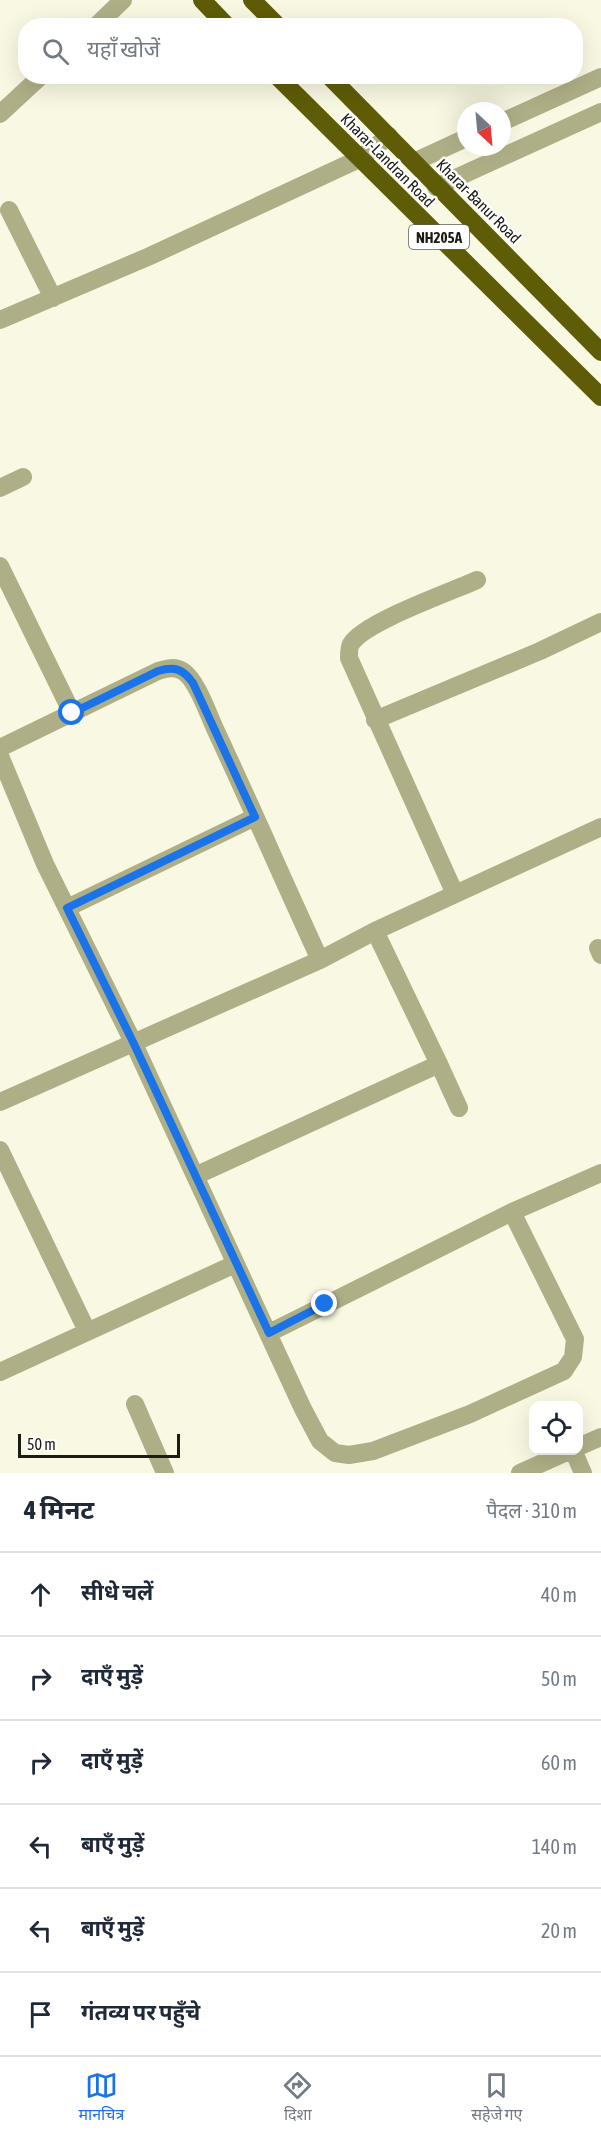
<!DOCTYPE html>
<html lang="hi">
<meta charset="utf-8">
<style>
:root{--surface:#fff;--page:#f6f6f7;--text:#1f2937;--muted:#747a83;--line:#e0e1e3;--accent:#1a73e8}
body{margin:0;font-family:"Asap Condensed","Noto Sans Devanagari",sans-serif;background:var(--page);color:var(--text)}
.controls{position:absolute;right:18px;bottom:18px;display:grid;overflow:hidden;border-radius:12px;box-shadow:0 6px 24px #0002}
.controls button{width:54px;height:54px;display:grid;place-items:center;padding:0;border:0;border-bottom:2px solid var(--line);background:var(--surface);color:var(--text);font:30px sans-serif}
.compass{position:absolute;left:457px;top:102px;width:54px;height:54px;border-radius:50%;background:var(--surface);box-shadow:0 6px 24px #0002;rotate:154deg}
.scale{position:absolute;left:18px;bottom:15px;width:162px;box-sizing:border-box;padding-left:6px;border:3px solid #1c1b14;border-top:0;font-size:16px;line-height:21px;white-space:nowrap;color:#1c1b14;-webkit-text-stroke:4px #fff;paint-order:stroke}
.stop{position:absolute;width:18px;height:18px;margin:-14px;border:4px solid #1a73e8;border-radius:50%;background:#fff}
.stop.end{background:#1a73e8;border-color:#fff;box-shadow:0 2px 6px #0008}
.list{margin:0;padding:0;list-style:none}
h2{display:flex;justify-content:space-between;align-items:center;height:78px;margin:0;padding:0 24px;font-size:26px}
h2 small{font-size:20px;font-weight:400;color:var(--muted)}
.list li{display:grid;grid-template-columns:39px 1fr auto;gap:18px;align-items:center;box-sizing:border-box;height:84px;padding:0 24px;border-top:2px solid var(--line)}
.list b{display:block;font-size:22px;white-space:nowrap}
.list em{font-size:20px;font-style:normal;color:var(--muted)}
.icon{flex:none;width:33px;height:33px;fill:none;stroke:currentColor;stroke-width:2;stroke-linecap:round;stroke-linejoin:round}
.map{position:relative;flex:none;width:601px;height:1473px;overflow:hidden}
.search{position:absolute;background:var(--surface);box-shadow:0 6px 24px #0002;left:18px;right:18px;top:18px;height:66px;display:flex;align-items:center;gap:15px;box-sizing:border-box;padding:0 21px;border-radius:24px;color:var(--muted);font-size:22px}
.sheet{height:582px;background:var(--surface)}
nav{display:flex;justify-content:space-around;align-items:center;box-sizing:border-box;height:84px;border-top:2px solid var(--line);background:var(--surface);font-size:16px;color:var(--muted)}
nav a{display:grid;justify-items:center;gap:3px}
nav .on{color:var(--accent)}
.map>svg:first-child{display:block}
</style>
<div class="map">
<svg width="601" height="1473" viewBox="0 0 601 1473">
<rect width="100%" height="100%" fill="#f8f8e3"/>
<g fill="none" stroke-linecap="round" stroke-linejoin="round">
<!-- minor -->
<path stroke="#afaf87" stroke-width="18" d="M96,26L123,0
M0,114L41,76
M502,122L601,77
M414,162L466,138
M436,187L601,112
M9,210L53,298
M0,320L150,256L359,159L389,136
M0,488L23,477
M0,566L72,713
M375,720L540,651L601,622
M0,748L158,671C167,668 176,666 184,672C198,682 209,717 217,733C252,808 285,884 320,960
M0,756L45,864L134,1044L303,1409L320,1441L335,1453L349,1455L373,1451L470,1414L564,1371L573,1357L575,1339L512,1212
M455,894L349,658C349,653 349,647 351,644C364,622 451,592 477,580
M67,908L255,817
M598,948L601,955
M439,1064L459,1108
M0,1102L320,960L375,931L601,827
M0,1150L87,1331
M195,1176L439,1064L375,931
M269,1333L512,1212L601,1173
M0,1372L235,1264
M135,1404L165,1473
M578,1447L601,1437
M573,1450L583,1473
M520,1473L571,1450"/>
<!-- highway -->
<path stroke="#5f5c07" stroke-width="18" d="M202,0L227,26
M252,0L278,26
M277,76L601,397
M329,76L601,352"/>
</g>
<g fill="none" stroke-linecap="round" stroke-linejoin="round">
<!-- route -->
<path stroke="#1a73e8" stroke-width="8" d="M72,713L158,671C175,666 183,669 193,683L255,817L67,908L134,1044L269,1333L325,1304"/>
</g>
<g text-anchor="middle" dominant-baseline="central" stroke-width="5" stroke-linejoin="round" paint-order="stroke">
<!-- shield labels -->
<rect fill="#fff" stroke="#605f5a" stroke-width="1.5" x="409" y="225" width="60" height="24" rx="4.5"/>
<g font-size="15" font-weight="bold" fill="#1c1b14">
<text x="439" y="237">NH205A</text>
</g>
<!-- street labels -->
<g font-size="16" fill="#1c1b14" stroke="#fff">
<text transform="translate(388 160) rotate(45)">Kharar-Landran Road</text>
<text transform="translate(479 201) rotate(45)">Kharar-Banur Road</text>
</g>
</g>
</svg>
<div class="controls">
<button><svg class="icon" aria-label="locate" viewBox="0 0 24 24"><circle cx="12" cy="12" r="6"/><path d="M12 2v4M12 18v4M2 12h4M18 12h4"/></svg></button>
</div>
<svg class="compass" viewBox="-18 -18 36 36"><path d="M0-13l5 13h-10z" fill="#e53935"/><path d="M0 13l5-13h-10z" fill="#747a83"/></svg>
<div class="scale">50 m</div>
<div class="stop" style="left:72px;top:713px"></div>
<div class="stop end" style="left:325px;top:1304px"></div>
<div class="search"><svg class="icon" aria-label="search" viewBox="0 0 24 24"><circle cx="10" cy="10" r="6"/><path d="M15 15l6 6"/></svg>यहाँ खोजें</div>
</div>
<section class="sheet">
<h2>4 मिनट<small>पैदल · 310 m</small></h2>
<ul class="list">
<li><svg class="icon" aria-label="ahead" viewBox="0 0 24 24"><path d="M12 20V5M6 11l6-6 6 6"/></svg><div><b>सीधे चलें</b></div><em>40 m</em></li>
<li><svg class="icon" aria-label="right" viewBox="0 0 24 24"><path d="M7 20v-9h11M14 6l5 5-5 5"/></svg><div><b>दाएँ मुड़ें</b></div><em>50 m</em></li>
<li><svg class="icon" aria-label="right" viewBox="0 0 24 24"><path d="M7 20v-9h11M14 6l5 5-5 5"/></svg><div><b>दाएँ मुड़ें</b></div><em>60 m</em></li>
<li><svg class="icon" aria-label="left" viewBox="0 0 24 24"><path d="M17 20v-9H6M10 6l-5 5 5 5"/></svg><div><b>बाएँ मुड़ें</b></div><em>140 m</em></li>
<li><svg class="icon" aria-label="left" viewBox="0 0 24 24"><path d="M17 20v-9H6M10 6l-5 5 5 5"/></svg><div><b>बाएँ मुड़ें</b></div><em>20 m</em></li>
<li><svg class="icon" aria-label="arrive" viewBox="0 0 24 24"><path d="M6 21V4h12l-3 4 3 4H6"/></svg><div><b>गंतव्य पर पहुँचे</b></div></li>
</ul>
</section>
<nav>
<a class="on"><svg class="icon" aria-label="map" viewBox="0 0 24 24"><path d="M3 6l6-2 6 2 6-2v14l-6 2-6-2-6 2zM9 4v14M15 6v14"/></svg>मानचित्र</a>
<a><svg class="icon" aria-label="directions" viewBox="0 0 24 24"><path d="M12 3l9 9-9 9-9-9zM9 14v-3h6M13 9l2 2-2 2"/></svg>दिशा</a>
<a><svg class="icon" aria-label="saved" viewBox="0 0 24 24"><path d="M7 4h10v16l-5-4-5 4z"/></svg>सहेजे गए</a>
</nav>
